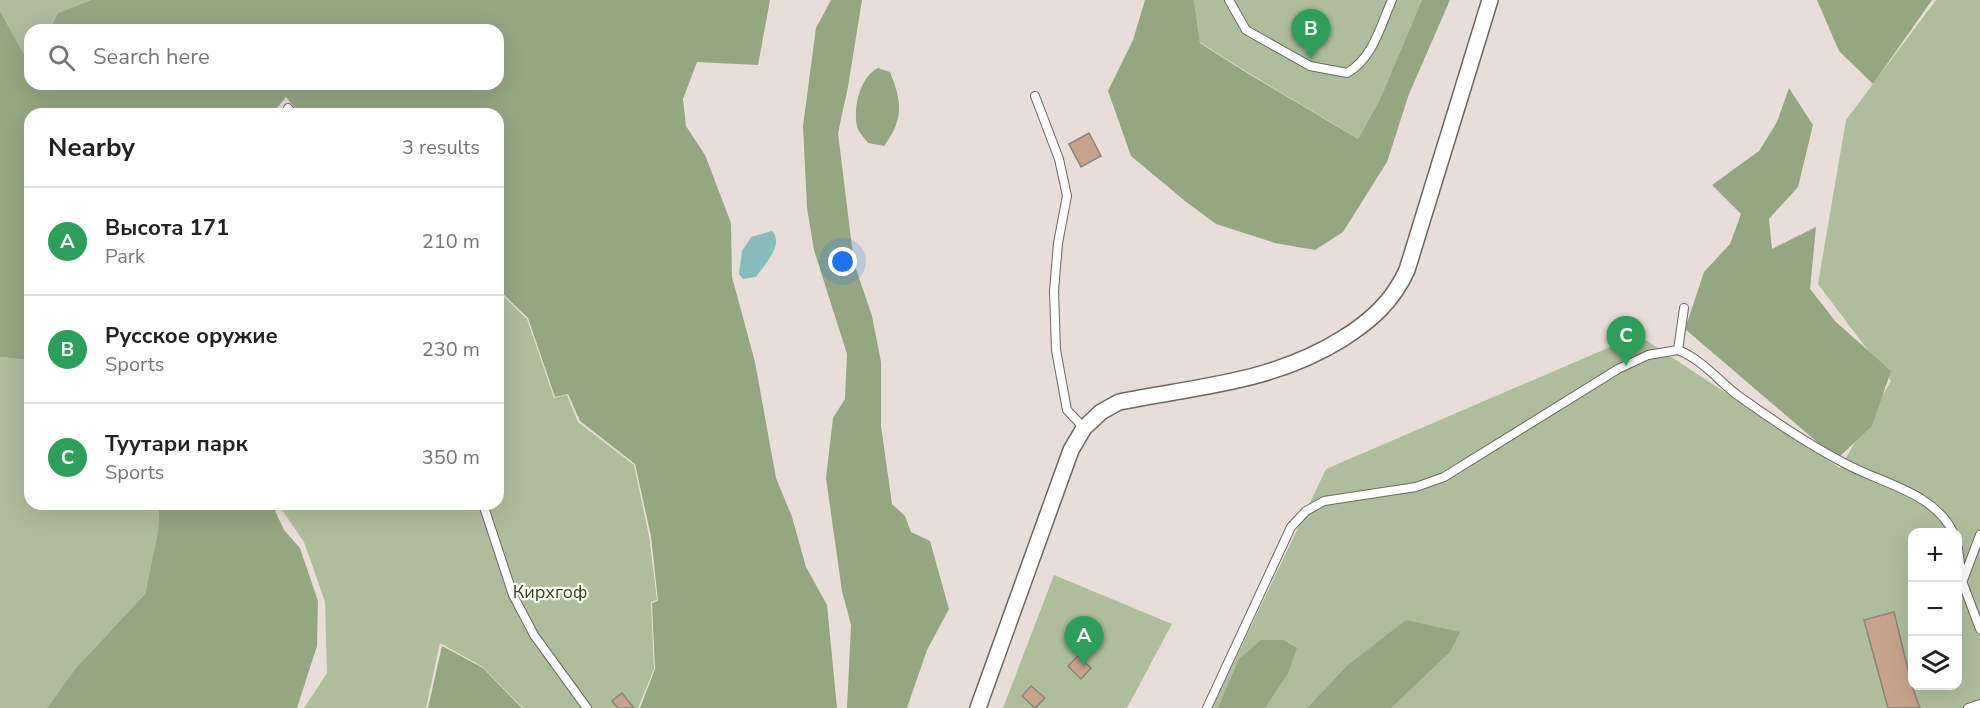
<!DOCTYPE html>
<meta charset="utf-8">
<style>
:root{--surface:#fff;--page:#f2f2f2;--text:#222;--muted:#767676;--line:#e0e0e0;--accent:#1a73e8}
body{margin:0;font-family:"Nunito Sans",sans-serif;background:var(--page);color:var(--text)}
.controls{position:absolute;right:18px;bottom:18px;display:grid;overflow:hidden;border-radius:12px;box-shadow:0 6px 24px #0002}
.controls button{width:54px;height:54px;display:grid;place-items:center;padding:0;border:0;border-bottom:2px solid var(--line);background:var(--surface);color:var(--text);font:30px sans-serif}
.you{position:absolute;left:843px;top:262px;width:21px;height:21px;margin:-15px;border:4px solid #fff;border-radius:50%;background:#1a73e8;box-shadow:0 0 0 9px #1a73e833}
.badge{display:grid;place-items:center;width:39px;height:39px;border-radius:50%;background:var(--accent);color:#fff;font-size:20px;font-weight:700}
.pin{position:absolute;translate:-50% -50px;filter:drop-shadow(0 2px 3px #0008)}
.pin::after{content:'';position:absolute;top:32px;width:21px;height:18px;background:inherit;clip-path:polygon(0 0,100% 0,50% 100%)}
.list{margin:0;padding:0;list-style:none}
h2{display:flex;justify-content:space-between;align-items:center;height:78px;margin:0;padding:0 24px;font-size:26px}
h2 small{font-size:20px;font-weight:400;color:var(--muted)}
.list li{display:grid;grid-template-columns:39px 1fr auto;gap:18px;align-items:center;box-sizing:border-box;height:108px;padding:0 24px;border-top:2px solid var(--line)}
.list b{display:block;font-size:22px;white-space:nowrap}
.list p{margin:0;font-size:20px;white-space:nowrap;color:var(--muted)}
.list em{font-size:20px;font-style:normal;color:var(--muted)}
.icon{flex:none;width:33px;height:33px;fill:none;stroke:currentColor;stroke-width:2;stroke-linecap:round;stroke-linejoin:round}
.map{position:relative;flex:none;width:1980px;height:708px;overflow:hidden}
.search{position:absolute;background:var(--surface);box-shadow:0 6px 24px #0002;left:24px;top:24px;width:480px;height:66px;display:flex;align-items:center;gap:15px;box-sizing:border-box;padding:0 21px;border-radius:18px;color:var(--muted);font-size:22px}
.panel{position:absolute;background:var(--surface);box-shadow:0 6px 24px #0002;left:24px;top:108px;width:480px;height:402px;border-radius:18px}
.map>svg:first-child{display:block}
</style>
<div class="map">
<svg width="1980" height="708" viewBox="0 0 1980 708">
<rect width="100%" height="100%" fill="#e8ded7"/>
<!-- green -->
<path fill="#aebe9d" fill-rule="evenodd" d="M0,0H91L58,13L49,30H30V65L0,11Z
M1194,0H1422L1380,99L1358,139C1306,106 1252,77 1200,42Z
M1936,0H1980V708H1212L1326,469L1638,335L1840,468L1891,381L1818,284L1846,120ZM1912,532H1958V686H1912Z
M498,291L527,319L554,398L567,395L578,422L634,465L649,536L657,600L651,602L654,669L638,708H523L483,667L440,643L426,708H304L327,673L325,602L304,542L278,504H498Z
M0,357L30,360V504H159L158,531L145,594L75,669L47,708H0Z
M1054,575L1172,624L1127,708H1003Z"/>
<!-- forest -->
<path fill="#94a682" d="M91,0H770L758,65L697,62L683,99L686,126L705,155L731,223L732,277L755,362L776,478L792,517L806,567L827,605L837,708H640L655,669L652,603L658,601L651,536L635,464L580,421L568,394L555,397L528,318L498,289V114H300L286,97L272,114H30V360L0,357V11L30,65V84H39L41,87L42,84H498V30H49L58,13Z
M831,0H862L848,87L838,133L854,263L872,316L881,362V426L892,504L905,516L911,532L930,541L949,609L927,650L907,708H847L851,625L842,591L826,478L833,418L845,399L847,354L814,250L807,208L803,126L816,28Z
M1145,0H1194L1200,43C1251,77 1306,107 1358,139L1380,99L1422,0H1450L1409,94L1387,162L1343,232L1315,250L1275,243L1216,224L1185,201L1131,156L1108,91L1133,40Z
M1817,0H1932L1873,84L1839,51Z
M878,68L890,72C902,102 904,119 884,146L868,143C864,138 859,132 857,127C853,107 860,77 878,68Z
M1789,88L1813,125L1798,187L1769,219L1772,249L1816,227L1810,289L1836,322L1891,371L1872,426L1837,459L1685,329L1704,272L1730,244L1741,214L1712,185L1759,151L1777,122Z
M159,504H272L284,530L300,548L318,601L317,646L297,708H47L75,669L145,594L158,531Z
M1406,620L1460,632L1450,652L1391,708H1307L1348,665Z
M1261,640H1283L1297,648L1288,673L1265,708H1218L1239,659Z
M442,646L483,668L522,708H428Z"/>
<!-- water -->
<path fill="#87bcbc" d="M772,231C785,244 764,265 756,277L743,279L739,274L742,251L751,237Z"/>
<!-- building -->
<path fill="#c8a38b" stroke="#8c837d" stroke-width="1.5" d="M1089,133L1101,156L1081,167L1069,144Z
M1894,612L1912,686L1920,708H1888L1864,620Z
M1078,656L1091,668L1081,679L1068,666Z
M1031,686L1045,698L1035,708L1022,696Z
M622,693L634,708H618L612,701Z"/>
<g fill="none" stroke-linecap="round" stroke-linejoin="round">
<!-- service casing -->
<g stroke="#6f6660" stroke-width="10">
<path id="service" d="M1229,0L1246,30L1310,66L1347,73C1373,58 1380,27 1392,0
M1035,96L1059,159L1067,196L1058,243L1054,291L1056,350L1067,410L1084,428
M288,108L293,114
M1684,308L1678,350C1701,359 1717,379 1736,394C1772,420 1812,447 1852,467C1888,485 1934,494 1953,532
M483,504L513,595L534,635L587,708
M1958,548L1962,581L1980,629
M1963,580L1980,535
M1207,708L1291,527L1306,511L1324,501L1416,487L1444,477L1618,369L1648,355L1678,350
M1968,708L1980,704"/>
</g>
<!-- minor casing -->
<g stroke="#6f6660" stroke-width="18">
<path id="minor" d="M978,708L1071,450L1084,428L1101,412L1119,402C1198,386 1271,383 1342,339C1371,321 1393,301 1407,270L1490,0"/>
</g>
<!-- service -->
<use href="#service" stroke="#fff" stroke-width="8"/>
<!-- minor -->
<use href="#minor" stroke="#fff" stroke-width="15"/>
</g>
<g text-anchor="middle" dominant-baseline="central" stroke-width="4.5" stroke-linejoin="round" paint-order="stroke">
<!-- park labels -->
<g font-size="18" fill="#324810" stroke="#fff">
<text x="550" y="592">Кирхгоф</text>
</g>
</g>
</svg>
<div class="controls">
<button>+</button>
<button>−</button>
<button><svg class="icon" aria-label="layers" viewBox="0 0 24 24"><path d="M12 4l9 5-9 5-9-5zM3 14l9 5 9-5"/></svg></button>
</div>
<div class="you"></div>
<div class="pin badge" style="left:1084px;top:666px;background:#2e9e5b">A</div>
<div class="pin badge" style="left:1311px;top:59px;background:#2e9e5b">B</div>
<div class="pin badge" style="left:1626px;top:366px;background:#2e9e5b">C</div>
<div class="search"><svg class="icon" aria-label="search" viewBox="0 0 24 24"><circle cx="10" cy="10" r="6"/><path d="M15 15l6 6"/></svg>Search here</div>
<section class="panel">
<h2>Nearby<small>3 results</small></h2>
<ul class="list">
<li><span class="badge" style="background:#2e9e5b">A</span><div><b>Высота 171</b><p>Park</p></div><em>210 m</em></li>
<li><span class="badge" style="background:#2e9e5b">B</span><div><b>Русское оружие</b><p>Sports</p></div><em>230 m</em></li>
<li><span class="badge" style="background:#2e9e5b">C</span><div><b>Туутари парк</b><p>Sports</p></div><em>350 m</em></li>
</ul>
</section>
</div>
